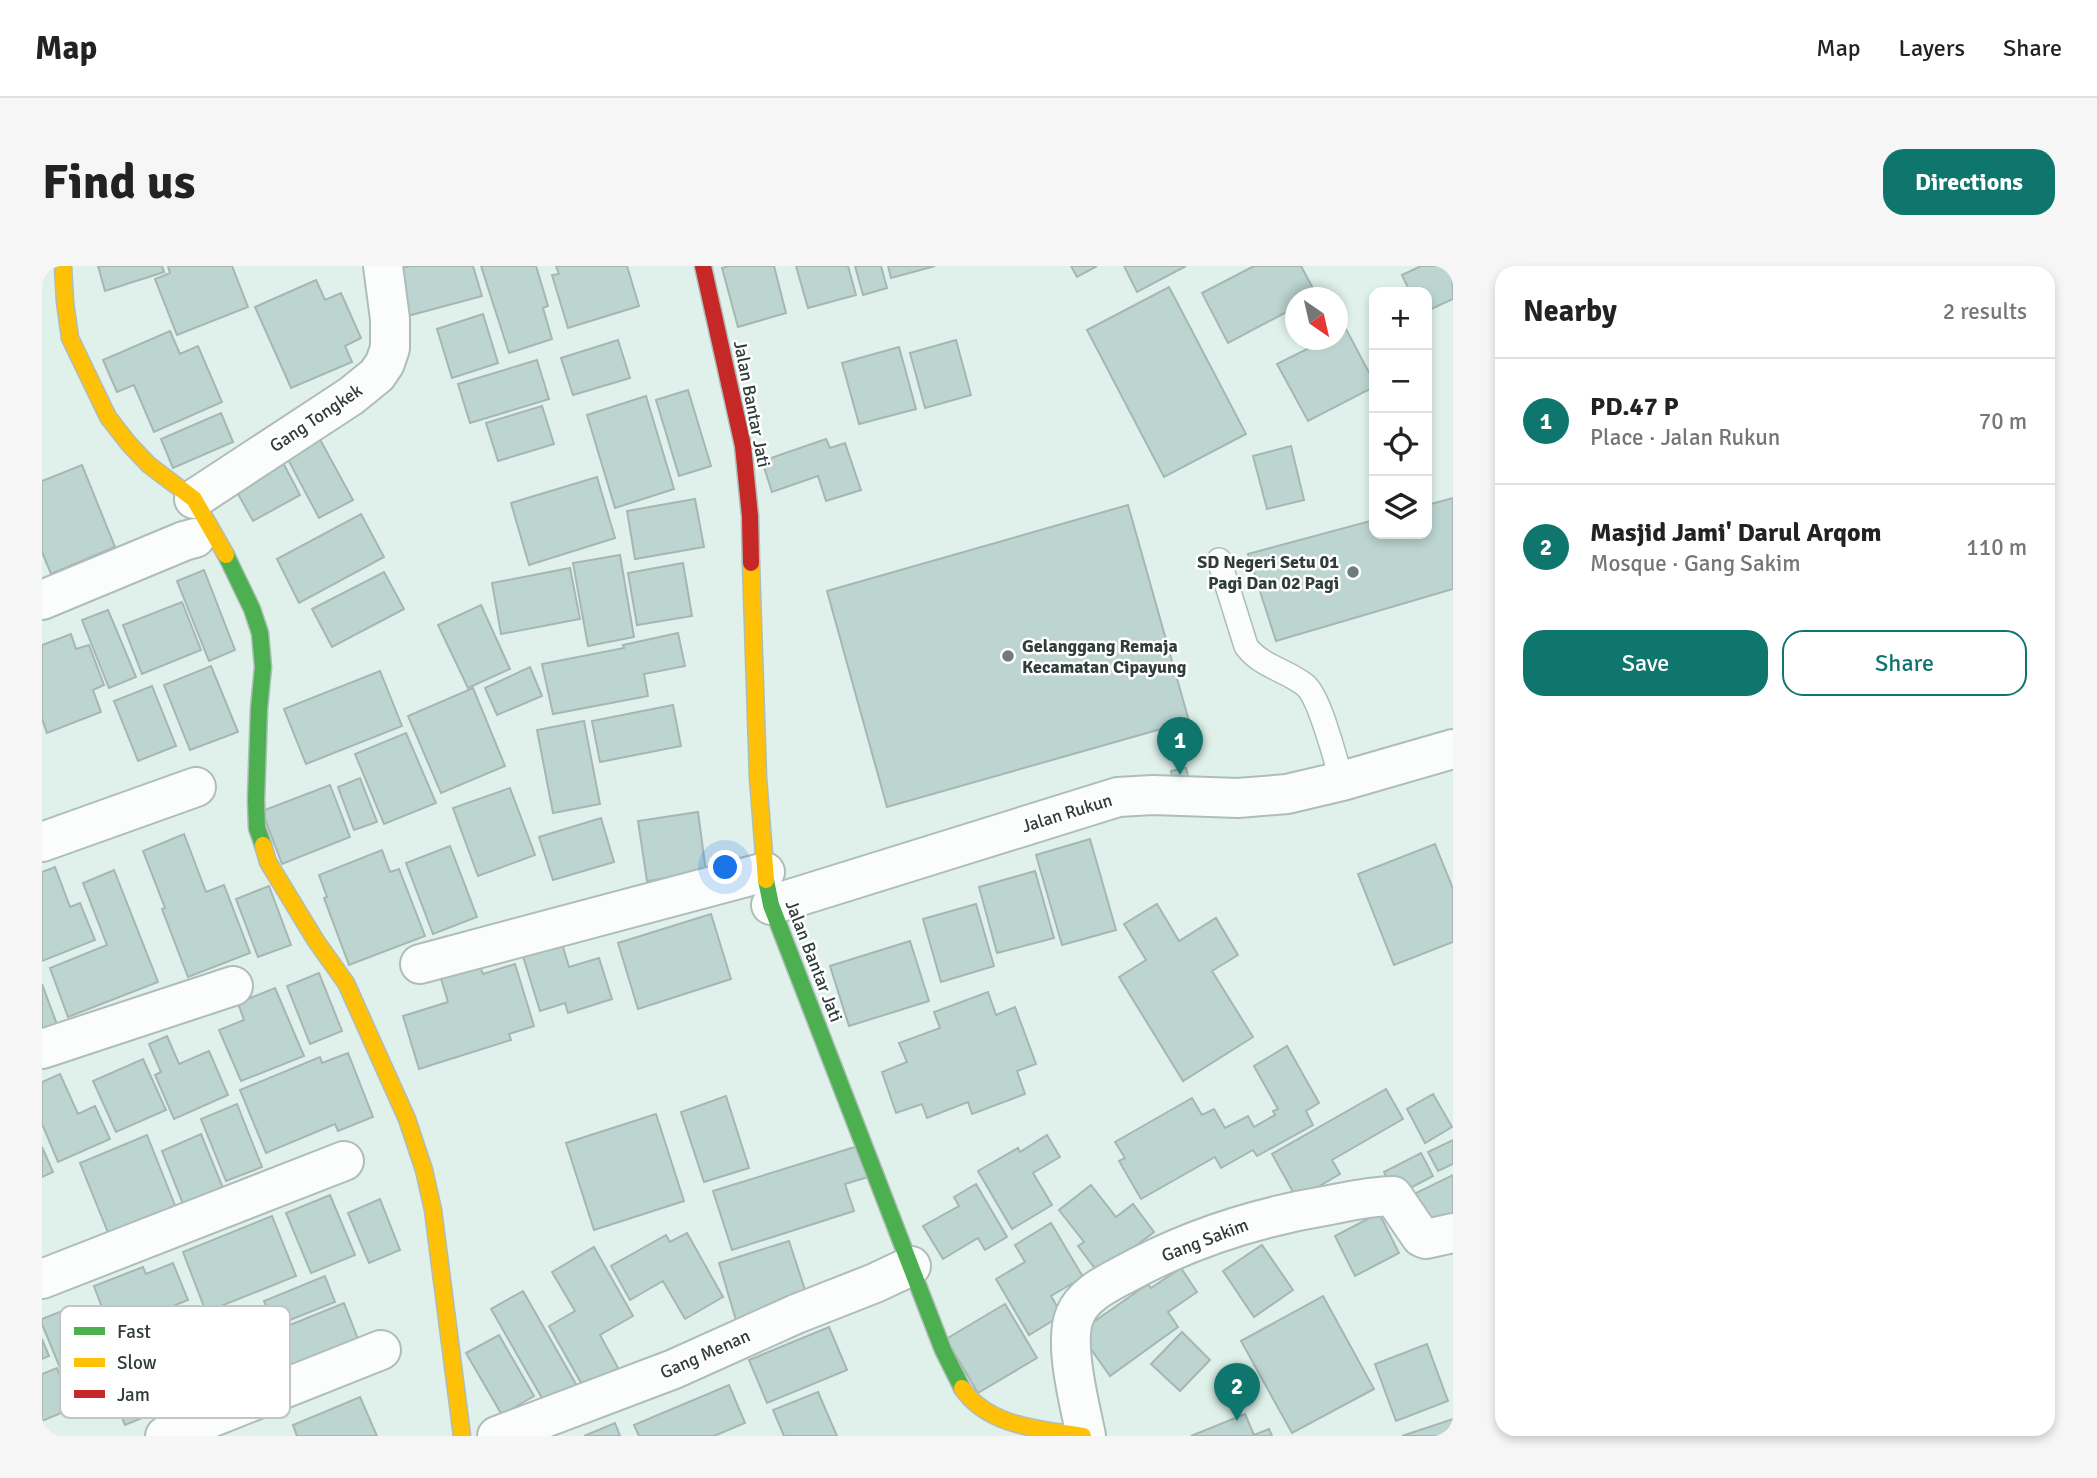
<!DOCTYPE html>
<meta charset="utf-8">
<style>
:root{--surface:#fff;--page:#f6f6f6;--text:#222;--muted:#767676;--line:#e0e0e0;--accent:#0f766e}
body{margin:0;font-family:Signika,sans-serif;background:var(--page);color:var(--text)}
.controls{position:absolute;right:21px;top:21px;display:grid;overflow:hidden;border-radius:14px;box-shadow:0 4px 10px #0003}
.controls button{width:63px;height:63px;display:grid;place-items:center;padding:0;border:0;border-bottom:2px solid var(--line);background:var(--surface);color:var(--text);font:35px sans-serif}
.compass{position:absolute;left:1243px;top:21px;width:63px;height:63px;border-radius:50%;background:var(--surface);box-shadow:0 4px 10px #0003;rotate:146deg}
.you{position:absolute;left:684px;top:602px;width:24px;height:24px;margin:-18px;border:5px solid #fff;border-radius:50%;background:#1a73e8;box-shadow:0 0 0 10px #1a73e833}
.badge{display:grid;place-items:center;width:46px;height:46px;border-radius:50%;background:var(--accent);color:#fff;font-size:23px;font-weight:700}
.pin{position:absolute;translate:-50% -58px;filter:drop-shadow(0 2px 4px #0008)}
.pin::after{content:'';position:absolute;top:37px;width:24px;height:21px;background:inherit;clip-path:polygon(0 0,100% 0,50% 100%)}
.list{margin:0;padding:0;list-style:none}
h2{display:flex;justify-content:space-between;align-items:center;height:91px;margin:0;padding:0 28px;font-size:30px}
h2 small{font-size:23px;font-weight:400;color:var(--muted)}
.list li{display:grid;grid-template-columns:46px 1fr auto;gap:21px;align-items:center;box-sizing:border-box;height:126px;padding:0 28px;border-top:2px solid var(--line)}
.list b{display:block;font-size:26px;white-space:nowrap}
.list p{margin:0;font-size:23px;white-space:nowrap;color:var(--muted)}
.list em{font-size:23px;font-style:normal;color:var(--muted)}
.actions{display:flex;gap:14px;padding:21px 28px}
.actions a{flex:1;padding:16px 0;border:2px solid var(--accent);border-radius:21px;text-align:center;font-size:24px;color:var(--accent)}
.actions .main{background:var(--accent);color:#fff}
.icon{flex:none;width:38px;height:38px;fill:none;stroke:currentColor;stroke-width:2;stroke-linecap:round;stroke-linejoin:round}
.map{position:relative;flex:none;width:1411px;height:1170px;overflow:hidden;border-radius:21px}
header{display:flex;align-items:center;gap:42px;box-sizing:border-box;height:98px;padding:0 35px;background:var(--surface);border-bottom:2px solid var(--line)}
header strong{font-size:33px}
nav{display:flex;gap:38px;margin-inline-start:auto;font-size:24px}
.intro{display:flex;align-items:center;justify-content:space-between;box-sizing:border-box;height:168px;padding:0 42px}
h1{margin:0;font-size:49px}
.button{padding:18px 32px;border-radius:21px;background:var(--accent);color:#fff;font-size:24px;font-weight:700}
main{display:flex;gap:42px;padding:0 42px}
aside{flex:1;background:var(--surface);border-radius:21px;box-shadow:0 4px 10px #0003}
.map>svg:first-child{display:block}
</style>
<header>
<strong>Map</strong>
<nav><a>Map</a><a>Layers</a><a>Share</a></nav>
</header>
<div class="intro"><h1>Find us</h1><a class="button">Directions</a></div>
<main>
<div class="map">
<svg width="1411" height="1170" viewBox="0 0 1411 1170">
<rect width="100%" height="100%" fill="#dff1ea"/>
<!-- building -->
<path fill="#bcd5d1" stroke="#a7b6b2" stroke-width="2" d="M56,0H120L122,6L63,25Z
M126,0H190L206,41L135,69L113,13L128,7Z
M368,0H431L440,30L362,51L349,5Z
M439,0H494L506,40L501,42L510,73L467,87Z
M514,0H585L597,40L526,62L510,9L517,8Z
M687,0H732L744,47L696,61L680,2Z
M754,0H806L814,29L766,42Z
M813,0H839L845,22L821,29Z
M846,0H893L849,12Z
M1029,0H1055L1035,11Z
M1082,0H1144L1095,26Z
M1212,0H1259L1275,30L1254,32V41L1186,77L1160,27Z
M1379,0H1410L1411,33L1385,45V26H1368L1360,9Z
M274,14L283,34L299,27L319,72L303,80L310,96L249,122L213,41Z
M1127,21L1204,168L1122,211L1045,64Z
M441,48L456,97L410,112L395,63Z
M1304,63L1332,116V121L1266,155L1235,98L1283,74H1296V67Z
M128,65L138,88L156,80L180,136L112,166L92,119L75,126L61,94Z
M576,74L588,112L531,129L519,92Z
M914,74L929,129L883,142L868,87Z
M857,81L874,143L817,158L800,97Z
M495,94L507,133L428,157L416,118Z
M646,124L669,200L637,210L614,134Z
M604,130L632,223L573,242L545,149Z
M500,140L512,178L456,195L444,157Z
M179,147L191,176L131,202L119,173Z
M275,168L311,234L277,252L242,186Z
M784,173L788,182L803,177L819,224L784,235L776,210L730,226L720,195Z
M1249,180L1262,234L1225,243L1211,190Z
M238,191L258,229L211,255L190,217Z
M40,199L73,281L9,308L0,286V215Z
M555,211L573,272L487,299L469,237Z
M1411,232V323L1234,375L1206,288L1332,254V268H1385V239Z
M653,233L662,281L593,293L585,245Z
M1086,239L1147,455L845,541L785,325Z
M319,248L342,291L257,337L235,293Z
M578,289L592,371L546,380L531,297Z
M641,297L650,350L595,359L586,307Z
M528,302L538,353L459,368L450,317Z
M162,304L193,384L167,395L135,315Z
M342,306L362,343L290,381L270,343Z
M140,336L159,384L100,408L81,359Z
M439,339L468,403L426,422L396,359Z
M66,344L94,411L67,422L40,354Z
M636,367L643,400L602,408L606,430L511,448L500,398L582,382L581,379Z
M29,368L34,383L47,379L62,419L51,424L59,446L5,467L0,453V379Z
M169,400L196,466L148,484L122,419Z
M488,401L500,430L455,449L443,422Z
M338,405L360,460L264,498L242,443Z
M110,420L134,480L96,495L72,435Z
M431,422L463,500L399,527L366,450Z
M631,439L639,480L558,496L550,455Z
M542,455L558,538L511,547L495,464Z
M364,467L394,537L342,558L313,488Z
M1144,502L1147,513L1131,516L1129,505Z
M318,512L335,556L312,564L296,521Z
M288,519L308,571L240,598L220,545Z
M468,522L493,589L436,610L411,542Z
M656,546L664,606L605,615L596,555Z
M559,552L572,596L511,614L497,571Z
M142,568L164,626L182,619L208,687L146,711L120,643L123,642L101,585Z
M1048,573L1074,664L1020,679L994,589Z
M1393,578L1411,623V676L1352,699L1316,608Z
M408,580L435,651L391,668L364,597Z
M340,584L348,606L357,603L383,670L307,699L282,632L285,631L277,609Z
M13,601L28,641L38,637L53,674L0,695V606Z
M72,604L116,716L26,751L8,702L65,679L41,617Z
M993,605L1012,672L955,687L937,621Z
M227,620L249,679L216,691L194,633Z
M934,638L952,700L899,716L881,653Z
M1115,638L1137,675L1174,652L1196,689L1170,705L1211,771L1141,815L1077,711L1104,694L1082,658Z
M669,648L689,713L596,743L576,677Z
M518,671L527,701L557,692L570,733L526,747L523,737L498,745L479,684Z
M868,675L887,735L807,760L788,700Z
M436,694L441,708L473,698L492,760L467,768L469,774L377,803L361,750L406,736L397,706Z
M277,707L300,765L268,778L245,720Z
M0,718L20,772L0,779Z
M233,722L262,790L199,815L177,764L202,754L196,737Z
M946,726L954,749L973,741L994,798L975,805L983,828L930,848L926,836L885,852L880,838L854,847L840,806L865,796L857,777L898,762L892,746Z
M125,770L137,798L167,785L186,829L132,853L113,809L119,806L107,778Z
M1245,780L1277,837L1264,845L1271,859L1215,890L1211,884L1179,902L1173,891L1099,933L1077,895L1083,892L1073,876L1150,832L1160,849L1172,843L1183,862L1206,850L1212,861L1233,849L1231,845L1236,843L1212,800Z
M306,787L331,851L296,865L293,858L224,887L198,824L278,791L280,797Z
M101,793L124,844L74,866L51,815Z
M18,808L36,848L53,840L68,873L16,896L0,858V816Z
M1344,823L1361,853L1290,894L1298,908L1255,933L1230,888Z
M1391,828L1410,861L1383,877L1365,843Z
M684,830L707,902L662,916L639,846Z
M195,838L220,901L184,915L159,853Z
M614,848L642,935L552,964L524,877Z
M159,868L185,932L145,948L120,885Z
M105,869L138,952L71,979L38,897Z
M1005,869L1018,891L991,907L1010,939L970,963L936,905L976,882L978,886Z
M1411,874V898L1396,905L1386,886Z
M816,880L826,911L803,918L812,945L690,984L671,925Z
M0,881L11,906L0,911Z
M1379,887L1391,910L1353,930L1342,906Z
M1411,909V953L1383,967L1366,931Z
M934,918L965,971L943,984L936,972L901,993L881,960L917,940L912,931Z
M1049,919L1074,951L1091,938L1112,966L1057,1008L1036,980L1042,976L1017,944Z
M288,929L313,989L269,1007L244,947Z
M338,933L358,984L327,997L306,947Z
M1337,947L1357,987L1313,1010L1293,970Z
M230,950L254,1010L164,1046L141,986Z
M1009,957L1041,1011L1009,1030L1020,1049L987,1069L954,1013L983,996L973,979Z
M645,967L681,1031L643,1053L621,1015L588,1034L569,1000L624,969L628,976Z
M747,975L765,1030L694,1054L677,997Z
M1220,979L1251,1024L1212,1051L1181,1005Z
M552,981L591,1050L558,1069L576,1102L542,1122L507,1060L533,1045L510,1006Z
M131,997L146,1034L126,1042L140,1079L71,1107L51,1058L64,1052L52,1020L101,1001L104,1008Z
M1139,1002L1155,1026L1126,1046L1136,1061L1068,1110L1037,1066L1106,1018L1109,1022Z
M283,1010L293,1036L233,1060L222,1035Z
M481,1025L535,1120L504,1139L449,1043Z
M1281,1030L1332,1123L1250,1167L1199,1075Z
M302,1037L321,1086L247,1116L228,1067Z
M963,1038L995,1092L936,1127L904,1073Z
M30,1041L59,1113L28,1126L0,1058V1053Z
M787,1061L805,1104L725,1137L707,1094Z
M1140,1066L1168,1094L1138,1125L1109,1098Z
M457,1069L492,1130L460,1149L424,1087Z
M0,1073L7,1090L0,1093Z
M1385,1078L1406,1135L1354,1155L1333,1098Z
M148,1087L164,1126L83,1159L67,1121Z
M15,1102L31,1142L0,1155V1108Z
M687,1119L703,1157L672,1170H597L592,1159Z
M776,1126L795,1170H742L731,1144Z
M318,1131L335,1170H255L251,1159Z
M1203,1148L1212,1169L1227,1163L1230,1170H1149Z
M1411,1153V1170H1360Z
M573,1157L578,1170H542Z"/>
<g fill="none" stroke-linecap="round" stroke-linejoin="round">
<!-- lane casing -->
<g stroke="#aebdb7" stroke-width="26">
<path id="lane" d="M1177,294L1204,380C1218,400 1244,404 1263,419C1278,431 1293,493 1300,515"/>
</g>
<!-- street casing -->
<g stroke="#aebdb7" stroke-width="42">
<path id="street" d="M152,233L309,130L335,109L343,97L348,82V53L341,0
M0,334L142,275L153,272
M0,576L154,521
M729,639L1076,531L1111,529L1196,532L1245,528L1300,515L1411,483
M378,698L723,606
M0,783L191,720
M0,1013L302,895
M123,1170L339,1084
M455,1170L632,1103L754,1048L833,1017L869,1000
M1044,1170C1038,1139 1021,1077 1033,1049C1041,1029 1064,1018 1081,1009C1146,973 1215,951 1288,939C1308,935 1330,930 1351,930L1379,971L1384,973L1411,967"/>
</g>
<!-- fast casing -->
<g stroke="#aebdb7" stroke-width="19">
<path id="fast" d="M184,289L210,343L218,367L221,401L217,443L214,534L215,562L221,579
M724,614L729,639L901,1084L920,1122"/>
</g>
<!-- slow casing -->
<g stroke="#aebdb7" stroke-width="19">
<path id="slow" d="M21,0L23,36L28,72L66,151L87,178L107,199L152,233L184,289
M709,297L716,512L724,614
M221,579L226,596L274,675L304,717L365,853L382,904L391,944L420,1170
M920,1122C946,1161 999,1163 1041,1170"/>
</g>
<!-- jam casing -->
<g stroke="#aebdb7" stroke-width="19">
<path id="jam" d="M661,0L701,180L708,250L709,297"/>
</g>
<!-- lane -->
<use href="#lane" stroke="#fafdfc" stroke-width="23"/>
<!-- street -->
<use href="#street" stroke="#fafdfc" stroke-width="38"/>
<!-- fast -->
<use href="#fast" stroke="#4caf50" stroke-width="16"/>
<!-- slow -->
<use href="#slow" stroke="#ffc107" stroke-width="16"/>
<!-- jam -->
<use href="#jam" stroke="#c62828" stroke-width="16"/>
</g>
<!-- markers -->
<g fill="#6d7c76" stroke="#fff" stroke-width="2.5">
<circle cx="1311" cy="306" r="7"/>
<circle cx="966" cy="390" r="7"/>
</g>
<g text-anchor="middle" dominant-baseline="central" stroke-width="5" stroke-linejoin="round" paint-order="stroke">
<!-- street labels -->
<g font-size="18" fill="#303d38" stroke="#fff">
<text transform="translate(710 138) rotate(79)">Jalan Bantar Jati</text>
<text transform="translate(274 152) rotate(-34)">Gang Tongkek</text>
<text transform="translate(1025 547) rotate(-17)">Jalan Rukun</text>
<text transform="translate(772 695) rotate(69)">Jalan Bantar Jati</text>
<text transform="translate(1163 974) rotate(-21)">Gang Sakim</text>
<text transform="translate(663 1088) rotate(-24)">Gang Menan</text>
</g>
<!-- poi labels -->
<g font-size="18" font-weight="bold" fill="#303d38" stroke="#fff" text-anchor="end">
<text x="1297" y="296">SD Negeri Setu 01<tspan x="1297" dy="21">Pagi Dan 02 Pagi</tspan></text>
<text x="980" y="380" text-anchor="start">Gelanggang Remaja<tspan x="980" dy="21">Kecamatan Cipayung</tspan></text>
</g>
</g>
<!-- legend -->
<rect x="18" y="1040" width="230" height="112" rx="10" fill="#fff" stroke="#c1c5c3" stroke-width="2"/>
<rect x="32" y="1061" width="31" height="8" fill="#4caf50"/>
<rect x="32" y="1092" width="31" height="9" fill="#ffc107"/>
<rect x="32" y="1124" width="31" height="8" fill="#c62828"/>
<g font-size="19" fill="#303d38">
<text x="75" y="1072">Fast</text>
<text x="75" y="1103">Slow</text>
<text x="75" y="1135">Jam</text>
</g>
</svg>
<div class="controls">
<button>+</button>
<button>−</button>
<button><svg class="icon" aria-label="locate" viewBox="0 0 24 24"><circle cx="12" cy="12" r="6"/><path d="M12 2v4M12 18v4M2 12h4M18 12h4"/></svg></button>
<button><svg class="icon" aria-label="layers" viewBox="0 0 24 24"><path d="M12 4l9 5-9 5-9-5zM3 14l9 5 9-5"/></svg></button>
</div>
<svg class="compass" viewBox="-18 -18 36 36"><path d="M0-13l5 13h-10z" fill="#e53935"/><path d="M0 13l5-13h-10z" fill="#767676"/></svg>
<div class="you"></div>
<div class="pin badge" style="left:1138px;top:509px">1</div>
<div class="pin badge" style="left:1195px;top:1155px">2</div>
</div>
<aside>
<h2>Nearby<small>2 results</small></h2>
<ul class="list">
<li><span class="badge">1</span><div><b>PD.47 P</b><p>Place · Jalan Rukun</p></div><em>70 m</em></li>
<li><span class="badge">2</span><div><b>Masjid Jami' Darul Arqom</b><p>Mosque · Gang Sakim</p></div><em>110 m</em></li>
</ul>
<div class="actions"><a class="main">Save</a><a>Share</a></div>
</aside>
</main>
